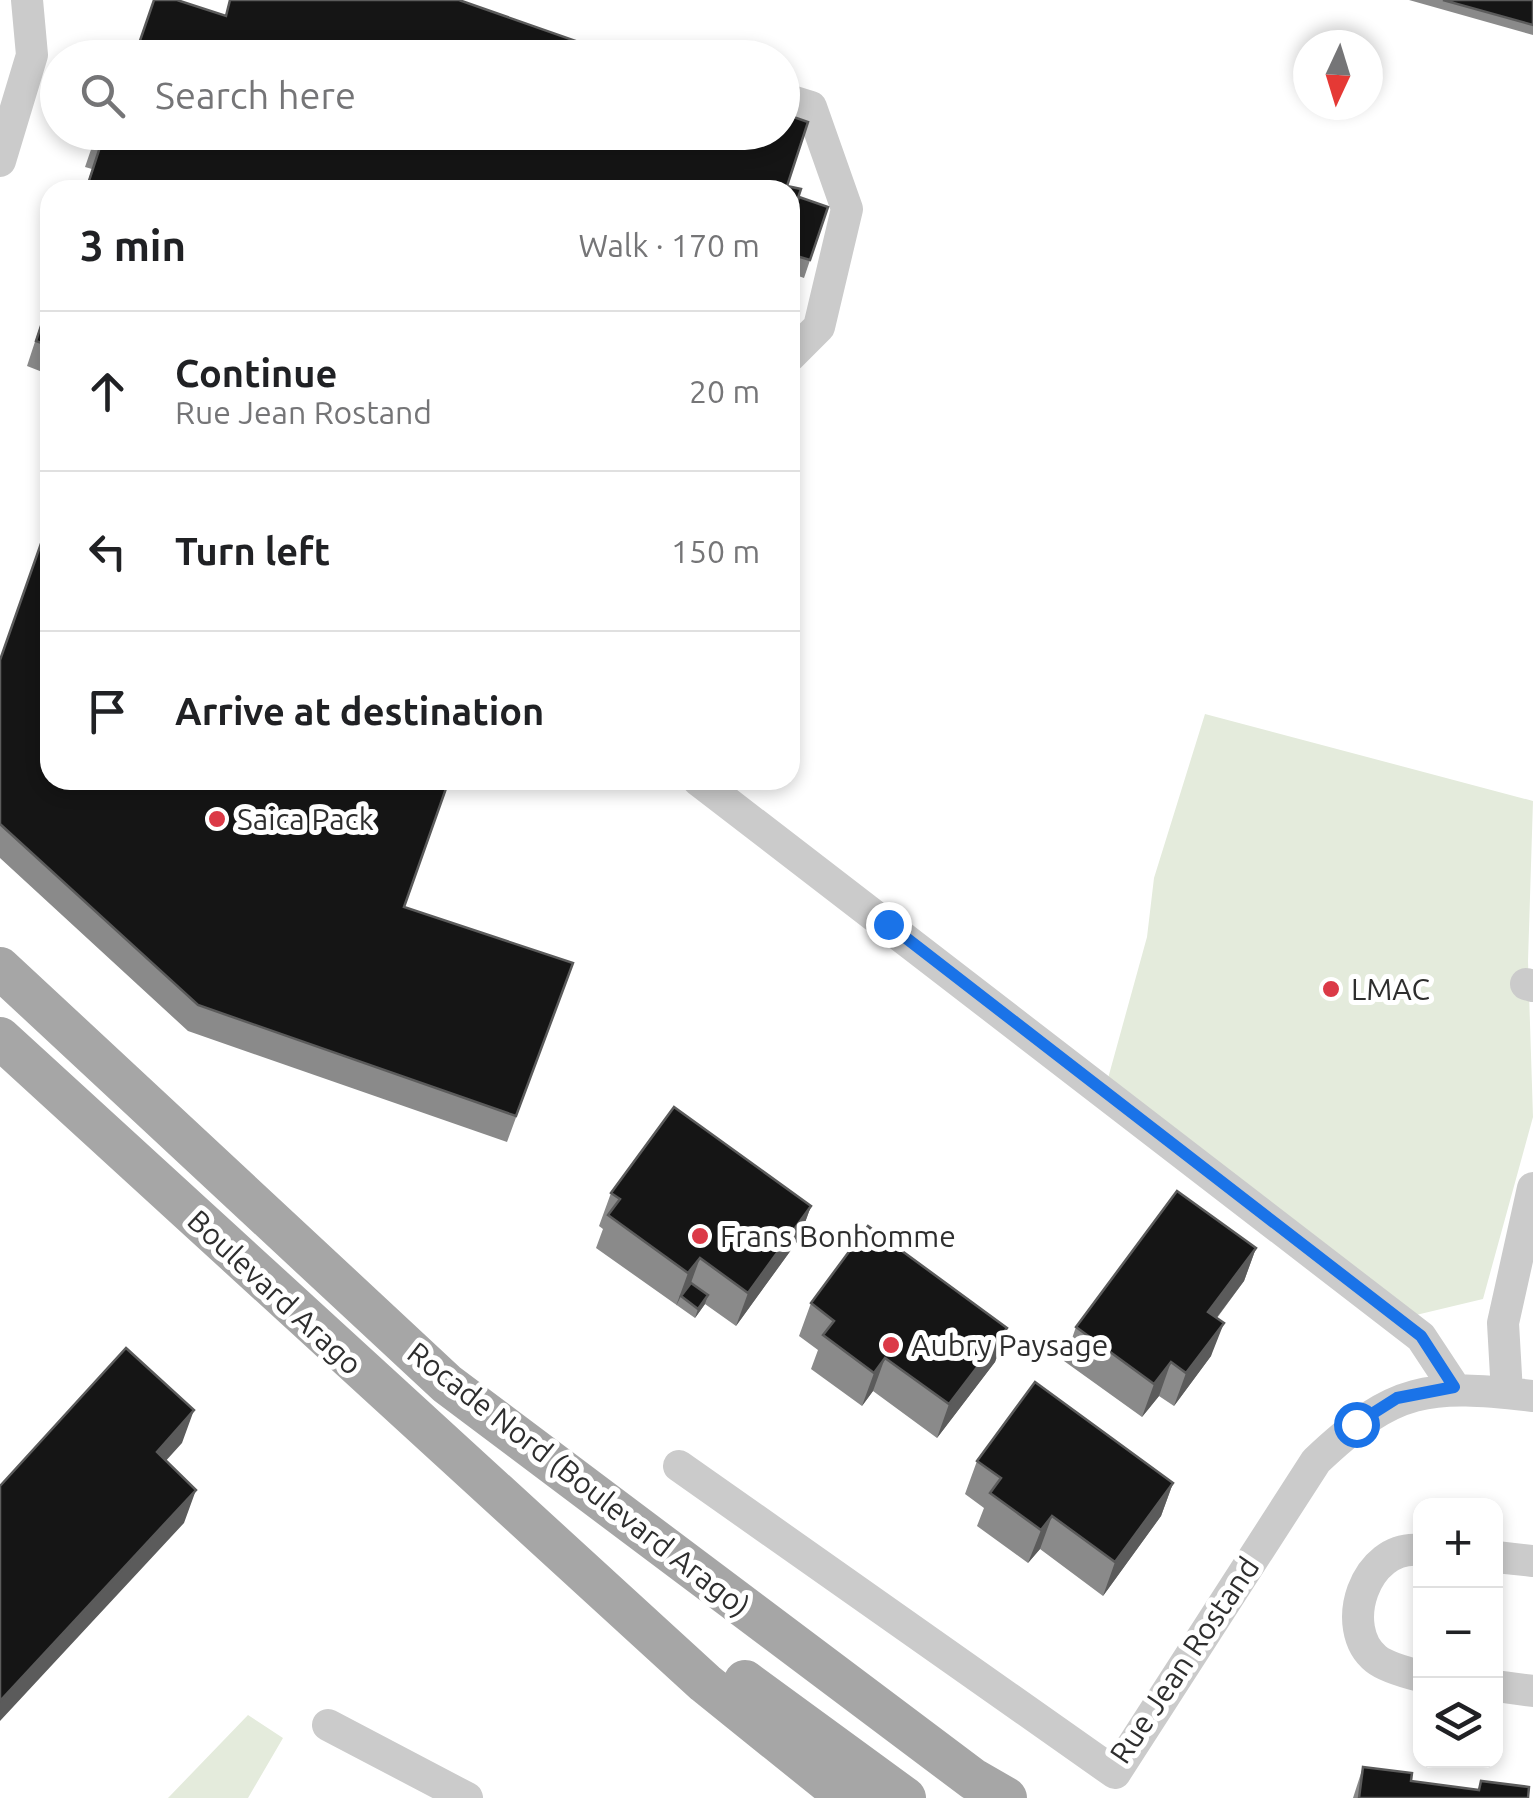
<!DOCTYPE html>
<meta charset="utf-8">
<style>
:root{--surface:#fff;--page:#f6f6f6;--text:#202124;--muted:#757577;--line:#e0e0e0}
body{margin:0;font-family:Ubuntu,sans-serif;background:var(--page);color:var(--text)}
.controls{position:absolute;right:30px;bottom:30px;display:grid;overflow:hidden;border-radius:20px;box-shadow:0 5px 15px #0003}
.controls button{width:90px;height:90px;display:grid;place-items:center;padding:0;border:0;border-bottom:2px solid var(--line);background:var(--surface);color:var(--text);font:50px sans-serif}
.compass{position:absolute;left:1293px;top:30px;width:90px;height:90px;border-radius:50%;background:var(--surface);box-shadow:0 5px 15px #0003;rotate:184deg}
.stop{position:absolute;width:30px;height:30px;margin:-22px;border:8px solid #1a73e8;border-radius:50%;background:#fff}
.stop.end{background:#1a73e8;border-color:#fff;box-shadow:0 2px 10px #0008}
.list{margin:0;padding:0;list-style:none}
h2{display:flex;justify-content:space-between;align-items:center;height:130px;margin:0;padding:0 40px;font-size:42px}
h2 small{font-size:32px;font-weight:400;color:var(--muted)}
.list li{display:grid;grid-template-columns:65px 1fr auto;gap:30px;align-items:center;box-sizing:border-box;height:160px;padding:0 40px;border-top:2px solid var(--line)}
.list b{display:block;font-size:38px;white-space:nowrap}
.list p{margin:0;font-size:32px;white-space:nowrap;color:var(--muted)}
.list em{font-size:32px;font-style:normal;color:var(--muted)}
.icon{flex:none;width:55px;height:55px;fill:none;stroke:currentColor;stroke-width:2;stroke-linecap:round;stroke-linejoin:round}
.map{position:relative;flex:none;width:1533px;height:1798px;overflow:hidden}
.search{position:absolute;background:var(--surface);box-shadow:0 5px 15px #0003;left:40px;top:40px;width:760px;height:110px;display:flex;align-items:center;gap:25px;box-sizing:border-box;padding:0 35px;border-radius:55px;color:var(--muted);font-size:38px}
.panel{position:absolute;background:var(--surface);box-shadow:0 5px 15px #0003;left:40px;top:180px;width:760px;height:610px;border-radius:30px}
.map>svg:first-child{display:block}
</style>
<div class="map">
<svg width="1533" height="1798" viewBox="0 0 1533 1798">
<rect width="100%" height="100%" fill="#fff"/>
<!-- green -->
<path fill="#e4ebdc" d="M1205,714L1533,801L1528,961L1533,1117L1483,1299L1416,1315L1107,1082L1147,937L1154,878Z
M248,1715L283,1738L248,1798H168Z"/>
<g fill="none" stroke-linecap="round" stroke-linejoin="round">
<!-- minor -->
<path stroke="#cbcbcb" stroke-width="32" d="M782,98L811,107L847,209L819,327L790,356
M0,161L32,55L27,0
M698,780L1421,1337L1454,1387
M1526,984L1533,986
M1507,1393L1503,1323L1533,1188
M679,1466L1115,1773L1316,1461C1395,1386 1428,1384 1533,1396
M1420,1550C1364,1544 1338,1629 1376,1659C1386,1667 1408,1673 1420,1676
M1496,1557L1533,1561
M1496,1686L1533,1691
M328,1725L467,1798"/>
<!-- major -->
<path stroke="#a6a6a6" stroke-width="42" d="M0,968L447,1384L973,1779L1006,1798
M0,1038L705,1683L848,1798
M745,1681L905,1798"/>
</g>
<!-- wall -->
<path fill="#8a8a8a" d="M1409,0H1533V35Z
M97,132L787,186L799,197L828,207L804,278L790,273V190H85L92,169L85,167Z
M50,296V375L27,366Z
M0,659L404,907L573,963L507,1142L188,1031L0,858Z
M611,1193L811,1206L799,1239L736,1326L705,1304L695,1318L596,1248L603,1229L599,1226Z
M1256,1248L1244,1281L1217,1318L1211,1356L1174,1406L1159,1396L1142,1417L1064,1361L1076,1327Z
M811,1303L1007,1328L995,1362L937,1438L873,1391L862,1406L811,1369L818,1350L799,1336Z
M977,1461L1173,1483L1161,1516L1103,1596L1040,1549L1028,1563L977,1526L984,1508L965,1494Z
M1363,1767L1411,1781L1478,1790L1481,1781L1528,1798H1353Z"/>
<!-- shaded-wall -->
<path fill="#5b5b5b" d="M811,1206L799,1239L736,1326L748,1293Z
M1256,1248L1244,1281L1196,1345L1208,1312Z
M700,1258L688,1291L681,1296L676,1306L688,1273Z
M708,1295L705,1304L695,1318L698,1309Z
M1224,1323L1211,1356L1174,1406L1186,1373Z
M1007,1328L995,1362L937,1438L949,1404Z
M885,1358L873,1391L862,1406L874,1373Z
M1171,1362L1159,1396L1142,1417L1154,1384Z
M194,1410L182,1443L144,1485L157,1452Z
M1173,1483L1161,1516L1103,1596L1115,1562Z
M196,1490L184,1523L0,1721V1701Z
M1052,1516L1040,1549L1028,1563L1041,1530Z"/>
<!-- building -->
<path fill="#151515" stroke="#5b5b5b" stroke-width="2.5" d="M154,0H177L226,16L230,0H459L624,58H134Z
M1443,0H1533V25Z
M782,113L808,122L787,186L801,189L790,222V190H86L101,144L94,141L97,132H782Z
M799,197L828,207L810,260L790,254V222Z
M50,299V346L36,341Z
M50,518V780H449L404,907L573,963L516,1116L198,1005L0,824V660Z
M674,1107L811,1206L748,1293L700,1258L688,1273L608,1215L620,1199L611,1193Z
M1177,1191L1256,1248L1208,1312L1224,1323L1186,1373L1171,1362L1154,1384L1076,1327Z
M868,1226L1007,1328L949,1404L885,1358L874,1373L823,1335L834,1321L811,1303Z
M691,1283L708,1295L698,1309L681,1296Z
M126,1348L194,1410L157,1452L196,1490L0,1701V1486Z
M1035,1382L1173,1483L1115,1562L1052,1516L1041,1530L990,1493L1001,1478L977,1461Z
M1363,1767L1412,1773L1411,1781L1479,1790L1481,1781L1529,1787L1528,1798H1359Z"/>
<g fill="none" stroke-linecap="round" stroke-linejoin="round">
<!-- route -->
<path stroke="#1a73e8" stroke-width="12" d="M888,924L1421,1336L1454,1387L1397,1398L1356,1424"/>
</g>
<!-- markers -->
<g fill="#db3a47" stroke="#fff" stroke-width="4">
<circle cx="217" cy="819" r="10"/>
<circle cx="1331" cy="989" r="10"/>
<circle cx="700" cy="1236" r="10"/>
<circle cx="891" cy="1345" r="10"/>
</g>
<g text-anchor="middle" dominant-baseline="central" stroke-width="10" stroke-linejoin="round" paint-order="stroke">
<!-- poi labels -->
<g font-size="30" fill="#2e2e2e" stroke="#fff" text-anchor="start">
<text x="237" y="819">Saica Pack</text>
<text x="1351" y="989">LMAC</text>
<text x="720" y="1236">Frans Bonhomme</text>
<text x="911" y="1345">Aubry Paysage</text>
</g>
<!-- street labels -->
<g font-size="30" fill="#2e2e2e" stroke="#fff">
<text transform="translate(275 1292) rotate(43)">Boulevard Arago</text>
<text transform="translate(579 1479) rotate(38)">Rocade Nord (Boulevard Arago)</text>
<text transform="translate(1184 1660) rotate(-56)">Rue Jean Rostand</text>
</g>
</g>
</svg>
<div class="controls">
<button>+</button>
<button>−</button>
<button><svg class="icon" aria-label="layers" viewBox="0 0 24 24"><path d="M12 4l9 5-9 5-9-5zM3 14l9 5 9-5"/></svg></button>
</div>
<svg class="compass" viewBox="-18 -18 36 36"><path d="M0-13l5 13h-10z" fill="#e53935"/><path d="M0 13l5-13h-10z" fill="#757577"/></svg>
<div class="stop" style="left:1356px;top:1424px"></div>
<div class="stop end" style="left:888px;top:924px"></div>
<div class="search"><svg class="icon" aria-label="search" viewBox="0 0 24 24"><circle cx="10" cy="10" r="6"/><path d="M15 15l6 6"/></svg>Search here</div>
<section class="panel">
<h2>3 min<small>Walk · 170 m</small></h2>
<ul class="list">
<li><svg class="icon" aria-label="ahead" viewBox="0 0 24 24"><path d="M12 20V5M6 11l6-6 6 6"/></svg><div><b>Continue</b><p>Rue Jean Rostand</p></div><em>20 m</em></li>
<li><svg class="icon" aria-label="left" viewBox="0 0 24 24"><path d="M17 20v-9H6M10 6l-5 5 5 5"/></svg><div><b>Turn left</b></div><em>150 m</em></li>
<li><svg class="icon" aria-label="arrive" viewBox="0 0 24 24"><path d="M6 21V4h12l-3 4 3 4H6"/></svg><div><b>Arrive at destination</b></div></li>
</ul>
</section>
</div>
